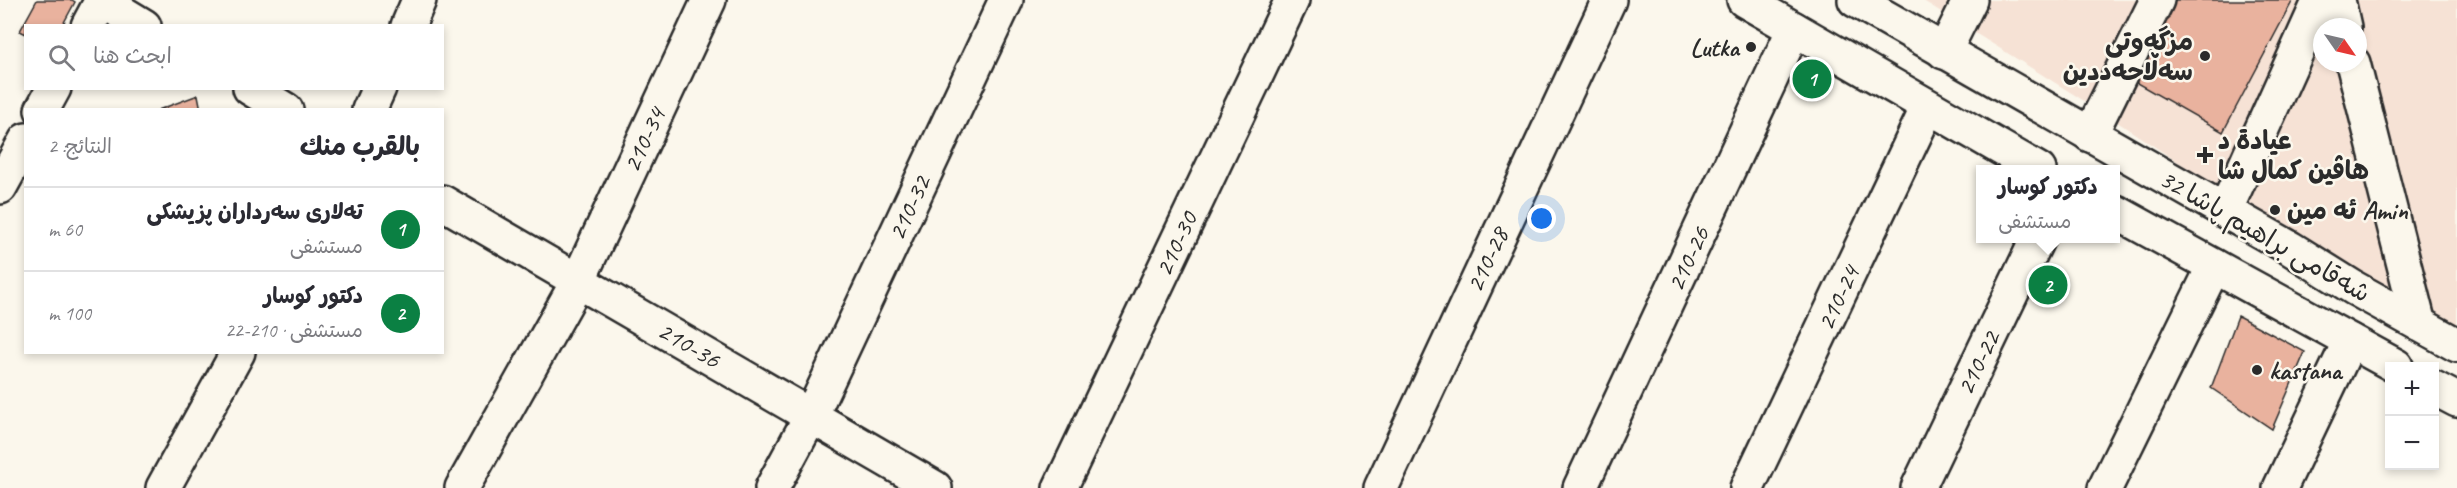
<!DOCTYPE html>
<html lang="ar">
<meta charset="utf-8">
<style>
:root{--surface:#fff;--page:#f2f2f3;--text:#2b2b33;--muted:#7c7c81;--line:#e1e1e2;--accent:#0b8043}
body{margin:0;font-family:Caveat,"Playpen Sans Arabic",sans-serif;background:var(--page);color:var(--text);direction:rtl}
.controls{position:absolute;right:18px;bottom:18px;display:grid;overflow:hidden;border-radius:0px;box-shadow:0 3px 9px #0003}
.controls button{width:54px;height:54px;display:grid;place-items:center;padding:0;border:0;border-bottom:2px solid var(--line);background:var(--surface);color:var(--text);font:30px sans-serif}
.compass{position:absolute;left:2313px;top:18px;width:54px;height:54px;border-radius:50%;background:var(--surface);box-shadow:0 3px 9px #0003;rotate:124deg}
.you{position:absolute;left:1542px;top:219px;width:21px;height:21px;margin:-15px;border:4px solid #fff;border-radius:50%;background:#1a73e8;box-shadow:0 0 0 9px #1a73e833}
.badge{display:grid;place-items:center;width:39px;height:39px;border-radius:50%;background:var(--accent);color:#fff;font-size:20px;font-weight:700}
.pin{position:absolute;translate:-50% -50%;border:3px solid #fff;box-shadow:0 2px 6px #0006}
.popup{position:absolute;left:1976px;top:165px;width:144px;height:78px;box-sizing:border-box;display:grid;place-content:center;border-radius:0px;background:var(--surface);filter:drop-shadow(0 2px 4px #0005);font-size:20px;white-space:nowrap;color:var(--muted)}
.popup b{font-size:22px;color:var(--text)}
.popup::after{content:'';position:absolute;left:50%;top:100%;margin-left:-12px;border:12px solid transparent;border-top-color:var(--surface)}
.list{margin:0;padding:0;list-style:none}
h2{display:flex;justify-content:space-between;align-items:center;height:78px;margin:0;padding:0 24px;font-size:26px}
h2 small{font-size:20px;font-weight:400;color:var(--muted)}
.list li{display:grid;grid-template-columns:39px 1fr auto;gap:18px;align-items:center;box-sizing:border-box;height:84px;padding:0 24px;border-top:2px solid var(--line)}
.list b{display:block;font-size:22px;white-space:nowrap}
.list p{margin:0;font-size:20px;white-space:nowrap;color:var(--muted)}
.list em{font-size:20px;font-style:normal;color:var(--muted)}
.icon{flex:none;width:33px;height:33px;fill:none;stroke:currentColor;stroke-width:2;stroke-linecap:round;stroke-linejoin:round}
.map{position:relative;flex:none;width:2457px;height:488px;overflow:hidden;direction:ltr}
.search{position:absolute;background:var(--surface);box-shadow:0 3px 9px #0003;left:24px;top:24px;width:420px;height:66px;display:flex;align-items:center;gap:15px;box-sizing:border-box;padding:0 21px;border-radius:0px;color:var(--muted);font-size:22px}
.panel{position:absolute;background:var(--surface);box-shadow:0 3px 9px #0003;left:24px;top:108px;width:420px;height:246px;border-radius:0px;direction:rtl}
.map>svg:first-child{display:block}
</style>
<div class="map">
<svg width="2457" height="488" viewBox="0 0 2457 488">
<rect width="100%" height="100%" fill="#fbf7ec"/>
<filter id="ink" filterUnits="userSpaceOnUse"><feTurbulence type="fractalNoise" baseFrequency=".0167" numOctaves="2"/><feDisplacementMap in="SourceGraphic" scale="12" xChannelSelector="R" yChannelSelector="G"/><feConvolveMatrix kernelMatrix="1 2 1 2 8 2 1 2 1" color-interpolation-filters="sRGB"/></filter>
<g filter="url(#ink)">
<!-- built -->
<path fill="#f6e2d5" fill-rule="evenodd" d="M1922,0H2457V332L2225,193L2102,112ZM2322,27H2358V63H2322Z"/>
<!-- building -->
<path fill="#e9b29e" stroke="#2b2b2b" stroke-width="1.5" d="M37,0H72L75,2L62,26H26V34L20,31Z
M2175,0H2293L2223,132L2135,82Z
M198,95L201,110H158Z
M2238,316L2305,352L2272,429L2211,388Z"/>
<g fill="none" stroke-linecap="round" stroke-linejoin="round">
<!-- minor casing -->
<g stroke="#2b2b2b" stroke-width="38">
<path id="minor" d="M101,0L144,26
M2338,0L2344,27
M88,26L102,0
M408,26L419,0
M1944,52L1970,0
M2353,63L2419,324
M250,88L286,110
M42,110L54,88
M369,110L379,88
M2090,135L2157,0
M0,187L26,140
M442,202L935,488
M2225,211L2320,0
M163,488L238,352
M462,488L578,281L709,0
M772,488L811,416L1006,0
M1060,488L1292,0
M1381,488L1609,0
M1580,488L1794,29
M1747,488L1928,107
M1918,488L2038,238
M2105,488L2214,266
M2280,488L2350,341"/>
</g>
<!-- major casing -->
<g stroke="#2b2b2b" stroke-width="38">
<path id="major" d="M1744,0L2039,170
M1855,0L2290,248L2354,288L2457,345
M2116,212L2396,366
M2434,388L2457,400"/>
</g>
<!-- minor -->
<use href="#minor" stroke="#fbf7ec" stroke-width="33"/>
<!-- major -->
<use href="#major" stroke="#fbf7ec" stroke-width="33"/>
</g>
</g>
<!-- markers -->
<g fill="#2b2b2b" stroke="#fbf7ec" stroke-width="2">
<circle cx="1751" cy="47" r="6"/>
<circle cx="2205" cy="56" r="6"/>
<path d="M2202 146h6v6h6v6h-6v6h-6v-6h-6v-6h6z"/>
<circle cx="2275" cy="210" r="6"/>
<circle cx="2257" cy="370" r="6"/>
</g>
<g text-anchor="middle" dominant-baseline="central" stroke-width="5" stroke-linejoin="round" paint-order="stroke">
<!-- poi labels -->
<g font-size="26" font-weight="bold" fill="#2b2b2b" stroke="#fbf7ec" text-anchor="start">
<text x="2193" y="41" text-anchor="end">مزگەوتی<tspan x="2193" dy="30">سەڵاحەددین</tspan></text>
<text x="1739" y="47" text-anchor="end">Lutka</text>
<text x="2218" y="140">عيادة د<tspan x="2218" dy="30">هاڤین کمال شا</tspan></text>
<text x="2287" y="210">ئه مین Amin</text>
<text x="2269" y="370">kastana</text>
</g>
<!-- street labels -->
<g font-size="26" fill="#2b2b2b" stroke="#fbf7ec">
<text transform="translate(644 140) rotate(-65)">210-34</text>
<text transform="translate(909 208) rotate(-65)">210-32</text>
<text transform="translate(2265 236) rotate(30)">شەقامی براهیم پاشا 32</text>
<text transform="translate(1176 244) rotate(-65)">210-30</text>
<text transform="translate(1688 259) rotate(-65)">210-26</text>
<text transform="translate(1487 260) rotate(-65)">210-28</text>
<text transform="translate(1838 298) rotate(-65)">210-24</text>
<text transform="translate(689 345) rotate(30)">210-36</text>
<text transform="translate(1978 363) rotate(-64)">210-22</text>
</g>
</g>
</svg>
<div class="controls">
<button>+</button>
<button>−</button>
</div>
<svg class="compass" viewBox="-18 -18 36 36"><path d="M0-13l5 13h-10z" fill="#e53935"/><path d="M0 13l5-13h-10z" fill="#7c7c81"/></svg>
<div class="you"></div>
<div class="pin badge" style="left:1812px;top:79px">1</div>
<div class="pin badge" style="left:2048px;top:285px">2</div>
<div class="popup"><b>دكتور كوسار</b>مستشفى</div>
<div class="search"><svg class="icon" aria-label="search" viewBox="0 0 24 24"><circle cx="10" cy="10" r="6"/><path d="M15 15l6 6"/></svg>ابحث هنا</div>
<section class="panel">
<h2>بالقرب منك<small>النتائج: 2</small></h2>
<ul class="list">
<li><span class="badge">1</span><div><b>تەلاری سەرداران پزیشکی</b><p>مستشفى</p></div><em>60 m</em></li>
<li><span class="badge">2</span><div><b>دكتور كوسار</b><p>مستشفى · 210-22</p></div><em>100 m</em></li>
</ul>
</section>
</div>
